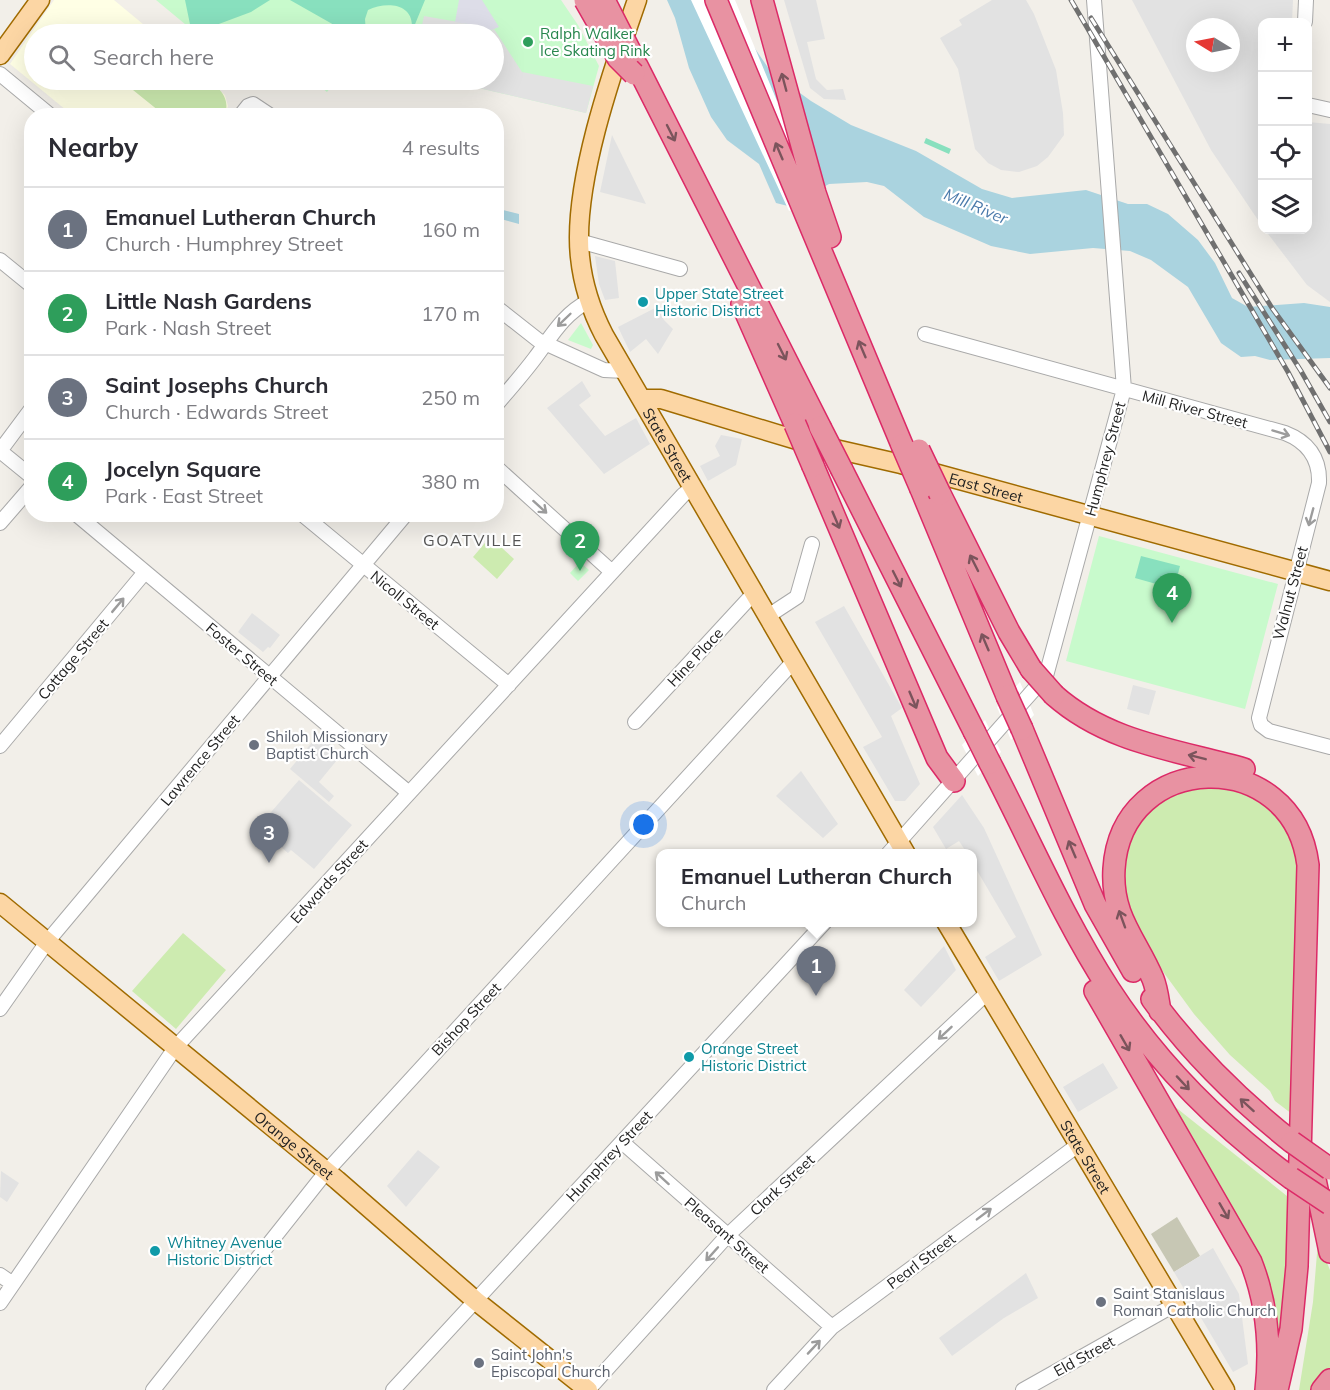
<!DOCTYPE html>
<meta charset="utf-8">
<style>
:root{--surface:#fff;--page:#f7f7f7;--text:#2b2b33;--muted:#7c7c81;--line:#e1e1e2;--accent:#d40000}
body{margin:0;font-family:Mulish,sans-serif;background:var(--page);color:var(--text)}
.controls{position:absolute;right:18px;top:18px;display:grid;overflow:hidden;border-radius:12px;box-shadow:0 6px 24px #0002}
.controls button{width:54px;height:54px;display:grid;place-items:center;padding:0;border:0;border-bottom:2px solid var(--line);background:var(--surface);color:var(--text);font:30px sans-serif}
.compass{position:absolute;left:1186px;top:18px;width:54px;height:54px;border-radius:50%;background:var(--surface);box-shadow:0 6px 24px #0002;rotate:280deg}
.you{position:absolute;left:644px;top:825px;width:21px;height:21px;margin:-15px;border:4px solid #fff;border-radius:50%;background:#1a73e8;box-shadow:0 0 0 9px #1a73e833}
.badge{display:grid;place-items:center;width:39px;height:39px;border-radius:50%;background:var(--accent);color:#fff;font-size:20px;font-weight:700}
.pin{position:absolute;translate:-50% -50px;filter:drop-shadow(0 2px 3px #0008)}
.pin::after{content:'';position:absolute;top:32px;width:21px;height:18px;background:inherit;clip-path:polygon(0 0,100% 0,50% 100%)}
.popup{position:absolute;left:656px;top:849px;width:321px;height:78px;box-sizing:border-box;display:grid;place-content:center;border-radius:12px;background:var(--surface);filter:drop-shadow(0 2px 4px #0005);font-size:20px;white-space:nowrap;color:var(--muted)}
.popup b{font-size:22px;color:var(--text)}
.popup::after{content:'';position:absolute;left:50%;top:100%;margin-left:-12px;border:12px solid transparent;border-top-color:var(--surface)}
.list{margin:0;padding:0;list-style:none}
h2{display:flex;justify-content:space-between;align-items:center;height:78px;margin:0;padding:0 24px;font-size:26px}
h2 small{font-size:20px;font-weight:400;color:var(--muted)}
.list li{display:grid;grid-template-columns:39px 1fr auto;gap:18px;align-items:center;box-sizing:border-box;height:84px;padding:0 24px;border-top:2px solid var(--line)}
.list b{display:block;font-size:22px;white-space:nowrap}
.list p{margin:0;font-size:20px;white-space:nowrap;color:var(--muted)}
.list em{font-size:20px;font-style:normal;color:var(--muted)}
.icon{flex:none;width:33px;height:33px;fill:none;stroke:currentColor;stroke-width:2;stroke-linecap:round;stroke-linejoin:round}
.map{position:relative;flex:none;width:1330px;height:1390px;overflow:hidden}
.search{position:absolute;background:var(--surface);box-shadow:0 6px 24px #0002;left:24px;top:24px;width:480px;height:66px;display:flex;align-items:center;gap:15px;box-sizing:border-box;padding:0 21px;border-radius:33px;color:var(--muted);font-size:22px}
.panel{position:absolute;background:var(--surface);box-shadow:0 6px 24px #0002;left:24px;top:108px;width:480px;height:414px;border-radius:24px}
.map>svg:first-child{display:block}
</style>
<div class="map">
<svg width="1330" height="1390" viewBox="0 0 1330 1390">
<rect width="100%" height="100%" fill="#f2efe9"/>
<!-- education -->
<path fill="#ffffe5" d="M54,0H114L155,34H34V80H209L225,95L228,106L225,116L72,115L10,64Z"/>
<!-- construction -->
<path fill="#c7c7b4" d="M1177,1217L1200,1256L1174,1272L1151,1234Z"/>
<!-- grass -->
<path fill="#cdebb0" d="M139,80L156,84L163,80H209C221,90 230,98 225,115H206L201,111L193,112L191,115H164L133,90Z
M490,537L514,559L497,579L473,557Z
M1197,784L1249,791L1283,820L1300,856L1292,1114L1275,1101L1270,1091L1230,1055L1194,1014L1145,947L1125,897L1122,870L1126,844L1155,804Z
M183,933L226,970L176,1029L132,991Z
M1174,1106L1292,1200L1290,1257L1278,1349Z
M1318,1241L1330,1270V1372L1315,1390H1299L1313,1302Z"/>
<!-- park -->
<path fill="#c8facc" d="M156,0H561L578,25L599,66L586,113L444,80H494V34H197Z
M312,80H336L327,92Z
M581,323L593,345L591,349L568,340Z
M1099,536L1278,584L1245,709L1066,661Z
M580,562L589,570L578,581L570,573Z"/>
<!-- pitch -->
<path fill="#88e0be" d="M185,0H270L251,12L192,34Z
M290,0H425L411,34C411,32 412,29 412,26C412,2 384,2 368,10L365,19L366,34H350Z
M926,138L951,149L949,154L924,143Z
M1141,556L1180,566L1174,589L1135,578Z"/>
<!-- parking -->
<path fill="#e2e2e2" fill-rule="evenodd" d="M784,0H816L825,39L807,42L816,79L827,90L843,89L846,100L824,99L810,88Z
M992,0H1026L1034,14L1056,70L1063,113L1064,135L1048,157L1037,166L1019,172L1001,170L988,163L975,149L958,69L940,38L962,25L959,20Z
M1132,0H1293L1292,22H1262V226L1211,150ZM1195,27H1231V63H1195Z
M424,16L475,25L474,33L481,34H420Z
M494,29L522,72L593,86L586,113L444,80H494V71L498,70L494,64V34H485Z
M1308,122L1330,124V302L1307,285L1265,230H1308Z
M612,135L646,204L600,192Z
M595,256L615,261L619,298L605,300L599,284Z
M657,307L664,320L673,329L658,354L646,339L630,352L618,327Z
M582,381L591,396L579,405L605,436L636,418L650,444L604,474L547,408Z
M721,435L742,439L736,465L708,481L700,466L720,456L715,446Z
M844,606L902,708L891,716L920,784L905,801H895L863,747L882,737L815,622Z
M252,613L280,635L270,648L268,647L263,652L238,632Z
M1133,685L1156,691L1149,715L1127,709Z
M318,735L342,754L319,782L334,796L329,802L290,769Z
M801,771L838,824L823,838L776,796Z
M299,780L352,825L314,869L291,850L288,853L258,827Z
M962,795L984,828L1042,955L999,981L985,957L1016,937L972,862V854L967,853L959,841L946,849L933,827Z
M944,946L956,970L921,1007L904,990Z
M1103,1063L1118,1088L1078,1112L1063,1087Z
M418,1150L440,1167L406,1207L387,1186Z
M1,1171L19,1183L7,1202L0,1197Z
M1213,1248L1239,1294L1248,1364L1233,1372L1174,1272Z
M1026,1273L1038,1298L1004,1318L952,1356L939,1338Z"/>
<!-- plaza -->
<path fill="#dddde8" d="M459,0H482L499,27L481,34L474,33V25L455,22Z"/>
<!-- water -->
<path fill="#aad3df" d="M667,0H731L745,34L771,72L811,101L851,125L916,151L982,189L1012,198L1086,190L1128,204H1147L1168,214L1198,240L1215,263L1232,298L1248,307L1304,303L1330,307V358L1270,360L1255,356L1241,357L1221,343L1188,287L1151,260L1130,251L1093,248L1030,254L991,246L924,217L884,186L867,182L829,184L788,206L776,203L759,164L727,140L711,117L689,68L675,18Z
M499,209L519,214V224L497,218Z"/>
<!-- pier -->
<path fill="#fff" d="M691,0H735L777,101L783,99L825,196L789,211Z
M1020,682L1034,715L1011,740L997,707Z
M985,720L1001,752L978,776L962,745Z"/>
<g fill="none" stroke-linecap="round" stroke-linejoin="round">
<!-- minor casing -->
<g stroke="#a9a9a9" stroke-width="16">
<path id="minor" d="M1305,22L1306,0
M0,74L51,116
M1308,105L1330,110
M240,116L248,106L253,104L271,116
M579,241L680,269
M0,260L32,286
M496,307L538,340L604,370L625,371
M925,334L1285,433C1308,442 1320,458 1319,483L1259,718L1261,725L1269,731L1330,747
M496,405C509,390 523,374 535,358C551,337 563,314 589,301
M32,408L0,451L32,477
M496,467L612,572
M76,514L409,793
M302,514L509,685
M0,523L32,486
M768,616L797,597L812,544
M635,722L755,592
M0,746L145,572
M888,854L1046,676L1124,389L1094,0
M0,1009L47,942L406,514
M622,1142L832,1327
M0,1275L13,1284
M0,1303L175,1048L683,495L693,487
M153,1390L326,1172L794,661
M393,1390L825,922
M588,1390L727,1236L987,993
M774,1390L832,1327L1078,1145
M1023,1390L1176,1304"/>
</g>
<!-- major casing -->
<g stroke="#a06b00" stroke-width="21">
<g id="major">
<path id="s1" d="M637,0C613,69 572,185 580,257C583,286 591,310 604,335L906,854"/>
<path d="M0,55L40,0"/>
<path id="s2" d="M642,399H661L800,441L901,464L1330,581"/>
<path id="s3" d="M0,903L337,1180L476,1301L588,1390"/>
<path id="s4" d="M946,922L1225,1390"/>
</g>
</g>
<!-- highway casing -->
<g stroke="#dc2a67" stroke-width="24">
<path id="highway" d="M716,0L902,445
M762,0L815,193L830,237
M637,66L820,427
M742,304L795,424
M813,466L937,758L954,781
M842,470L974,731
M921,489L1007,696
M940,494L1009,632L1031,669
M1054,695C1108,743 1177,750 1244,769
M1022,729L1095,904L1133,971
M990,763C1029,838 1063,918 1109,989C1157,1063 1220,1126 1291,1178
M1095,991L1251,1262C1267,1303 1271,1346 1266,1390
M1152,999C1192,1054 1239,1100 1292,1142
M1160,1011C1158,1000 1157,989 1153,979C1137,940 1111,917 1114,869C1121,750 1293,744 1308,865L1297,1266L1291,1329L1277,1390
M1312,1165L1330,1252
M1322,1390L1330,1380"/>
</g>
<!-- minor -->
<use href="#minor" stroke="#fff" stroke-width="14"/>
<!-- major -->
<use href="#major" stroke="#fcd6a4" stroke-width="18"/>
<!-- highway -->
<use href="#highway" stroke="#e892a2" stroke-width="21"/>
<!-- rail casing -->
<g stroke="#707070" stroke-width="5">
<path id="rail" d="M1071,0L1288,372L1330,452
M1091,18L1272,308L1330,388
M1239,273L1301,371L1330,422"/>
</g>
<!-- rail -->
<use href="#rail" stroke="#fff" stroke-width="3" stroke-dasharray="9" stroke-linecap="butt"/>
<!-- highway-bridge casing -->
<g stroke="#dc2a67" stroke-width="24" stroke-linecap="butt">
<path id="highway-bridge" d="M585,0L618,58L634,74
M604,0L631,53
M795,424L813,466
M820,427L842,470
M902,445L921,489
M919,450L940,494
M1031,669L1054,695
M1007,696L1022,729
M974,731L990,763
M1292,1142L1330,1169
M1291,1178L1330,1204"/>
</g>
<!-- highway-bridge -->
<use href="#highway-bridge" stroke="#e892a2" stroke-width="21"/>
</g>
<!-- one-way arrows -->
<defs><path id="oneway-shaft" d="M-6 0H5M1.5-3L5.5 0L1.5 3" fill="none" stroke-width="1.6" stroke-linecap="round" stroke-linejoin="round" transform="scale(1.5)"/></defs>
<g stroke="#7b545c">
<use href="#oneway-shaft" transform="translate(784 82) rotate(-105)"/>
<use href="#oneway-shaft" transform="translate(671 133) rotate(63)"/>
<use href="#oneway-shaft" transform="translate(779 151) rotate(-113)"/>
<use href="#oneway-shaft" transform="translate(862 349) rotate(-113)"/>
<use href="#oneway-shaft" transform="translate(782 352) rotate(63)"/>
<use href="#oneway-shaft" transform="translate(836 520) rotate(67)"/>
<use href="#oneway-shaft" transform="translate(974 563) rotate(-117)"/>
<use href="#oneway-shaft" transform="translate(897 579) rotate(63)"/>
<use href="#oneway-shaft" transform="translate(985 642) rotate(-113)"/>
<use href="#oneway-shaft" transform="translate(913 700) rotate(67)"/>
<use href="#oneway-shaft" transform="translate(1197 757) rotate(-166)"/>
<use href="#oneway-shaft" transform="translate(1072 849) rotate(-113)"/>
<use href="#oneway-shaft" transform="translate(1122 919) rotate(-110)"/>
<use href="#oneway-shaft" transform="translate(1125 1043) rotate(60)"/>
<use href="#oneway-shaft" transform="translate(1183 1083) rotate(47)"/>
<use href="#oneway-shaft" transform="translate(1247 1105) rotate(-138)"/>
<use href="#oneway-shaft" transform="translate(1224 1211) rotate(60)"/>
</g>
<g stroke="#9c9c9c">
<use href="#oneway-shaft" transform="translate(564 320) rotate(136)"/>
<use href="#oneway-shaft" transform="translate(1281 433) rotate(17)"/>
<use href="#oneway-shaft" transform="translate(540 507) rotate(42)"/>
<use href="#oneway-shaft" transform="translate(1311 517) rotate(105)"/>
<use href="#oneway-shaft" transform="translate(118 605) rotate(-50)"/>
<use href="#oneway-shaft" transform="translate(945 1033) rotate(137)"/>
<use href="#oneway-shaft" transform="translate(662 1178) rotate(-138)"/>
<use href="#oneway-shaft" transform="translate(984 1214) rotate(-37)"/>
<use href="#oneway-shaft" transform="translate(712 1254) rotate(132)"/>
<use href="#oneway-shaft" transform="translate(814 1347) rotate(-47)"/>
</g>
<!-- markers -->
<circle fill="#2e9e5b" stroke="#fff" stroke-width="2" cx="528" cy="42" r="6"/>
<g fill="#0f9aa8" stroke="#fff" stroke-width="2">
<circle cx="643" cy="302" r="6"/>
<circle cx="689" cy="1057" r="6"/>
<circle cx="155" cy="1251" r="6"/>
</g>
<g fill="#6b7280" stroke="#fff" stroke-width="2">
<circle cx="254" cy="745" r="6"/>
<circle cx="1101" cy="1302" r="6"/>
<circle cx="479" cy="1363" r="6"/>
</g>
<g text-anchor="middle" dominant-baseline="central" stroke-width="4.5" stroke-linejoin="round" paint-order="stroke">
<!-- leisure labels -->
<g font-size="15" fill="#27864d" stroke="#fff" text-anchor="start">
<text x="540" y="33">Ralph Walker<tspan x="540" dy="17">Ice Skating Rink</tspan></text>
</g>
<!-- culture labels -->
<g font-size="15" fill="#0d838f" stroke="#fff" text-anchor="start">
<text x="655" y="293">Upper State Street<tspan x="655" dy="17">Historic District</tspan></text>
<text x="701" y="1048">Orange Street<tspan x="701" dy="17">Historic District</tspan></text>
<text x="167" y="1242">Whitney Avenue<tspan x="167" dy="17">Historic District</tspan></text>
</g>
<!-- street labels -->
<g font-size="15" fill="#222" stroke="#fff">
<text transform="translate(1195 409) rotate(15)">Mill River Street</text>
<text stroke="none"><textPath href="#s1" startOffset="474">State Street</textPath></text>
<text transform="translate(1105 459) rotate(-75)">Humphrey Street</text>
<text stroke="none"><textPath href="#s2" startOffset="356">East Street</textPath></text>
<text transform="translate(1290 593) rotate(-75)">Walnut Street</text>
<text transform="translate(405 600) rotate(39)">Nicoll Street</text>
<text transform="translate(242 654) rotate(40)">Foster Street</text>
<text transform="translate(695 657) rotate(-47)">Hine Place</text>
<text transform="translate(73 659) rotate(-50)">Cottage Street</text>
<text transform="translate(200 760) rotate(-50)">Lawrence Street</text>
<text transform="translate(329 881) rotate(-48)">Edwards Street</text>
<text transform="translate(466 1019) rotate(-47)">Bishop Street</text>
<text stroke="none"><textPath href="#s3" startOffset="381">Orange Street</textPath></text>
<text transform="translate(609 1156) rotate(-47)">Humphrey Street</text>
<text stroke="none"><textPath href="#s4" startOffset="273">State Street</textPath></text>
<text transform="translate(782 1185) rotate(-43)">Clark Street</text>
<text transform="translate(727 1235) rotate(41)">Pleasant Street</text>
<text transform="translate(921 1261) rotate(-37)">Pearl Street</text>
<text transform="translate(1084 1356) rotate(-29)">Eld Street</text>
</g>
<!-- worship labels -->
<g font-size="15" fill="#5b616d" stroke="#fff" text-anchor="start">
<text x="266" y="736">Shiloh Missionary<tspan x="266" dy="17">Baptist Church</tspan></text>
<text x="1113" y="1293">Saint Stanislaus<tspan x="1113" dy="17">Roman Catholic Church</tspan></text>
<text x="491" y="1354">Saint John's<tspan x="491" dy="17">Episcopal Church</tspan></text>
</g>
<!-- water labels -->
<g font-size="16" font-style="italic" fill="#4a7aab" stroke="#fff">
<text transform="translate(976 206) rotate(23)">Mill River</text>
</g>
<!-- neighbourhood labels -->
<g font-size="16" letter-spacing="1.5" fill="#555" stroke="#fff">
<text x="473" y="540">GOATVILLE</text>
</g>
</g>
</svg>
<div class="controls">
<button>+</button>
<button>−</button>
<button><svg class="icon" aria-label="locate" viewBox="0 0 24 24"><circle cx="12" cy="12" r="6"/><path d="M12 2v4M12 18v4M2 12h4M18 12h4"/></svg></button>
<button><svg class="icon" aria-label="layers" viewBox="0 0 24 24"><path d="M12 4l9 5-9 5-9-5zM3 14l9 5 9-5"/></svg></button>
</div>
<svg class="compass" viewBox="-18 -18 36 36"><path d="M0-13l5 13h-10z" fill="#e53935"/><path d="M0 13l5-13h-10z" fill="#7c7c81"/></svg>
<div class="you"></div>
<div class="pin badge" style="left:816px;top:996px;background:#6b7280">1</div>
<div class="popup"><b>Emanuel Lutheran Church</b>Church</div>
<div class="pin badge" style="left:580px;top:571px;background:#2e9e5b">2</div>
<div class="pin badge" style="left:269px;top:863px;background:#6b7280">3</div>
<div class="pin badge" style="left:1172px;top:623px;background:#2e9e5b">4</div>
<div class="search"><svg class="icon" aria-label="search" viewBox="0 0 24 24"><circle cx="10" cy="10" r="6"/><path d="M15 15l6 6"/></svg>Search here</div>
<section class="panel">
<h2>Nearby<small>4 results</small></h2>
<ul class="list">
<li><span class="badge" style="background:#6b7280">1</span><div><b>Emanuel Lutheran Church</b><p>Church · Humphrey Street</p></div><em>160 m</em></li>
<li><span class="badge" style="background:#2e9e5b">2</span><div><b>Little Nash Gardens</b><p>Park · Nash Street</p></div><em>170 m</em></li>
<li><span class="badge" style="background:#6b7280">3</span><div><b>Saint Josephs Church</b><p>Church · Edwards Street</p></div><em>250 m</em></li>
<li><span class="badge" style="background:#2e9e5b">4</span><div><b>Jocelyn Square</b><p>Park · East Street</p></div><em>380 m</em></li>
</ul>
</section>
</div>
